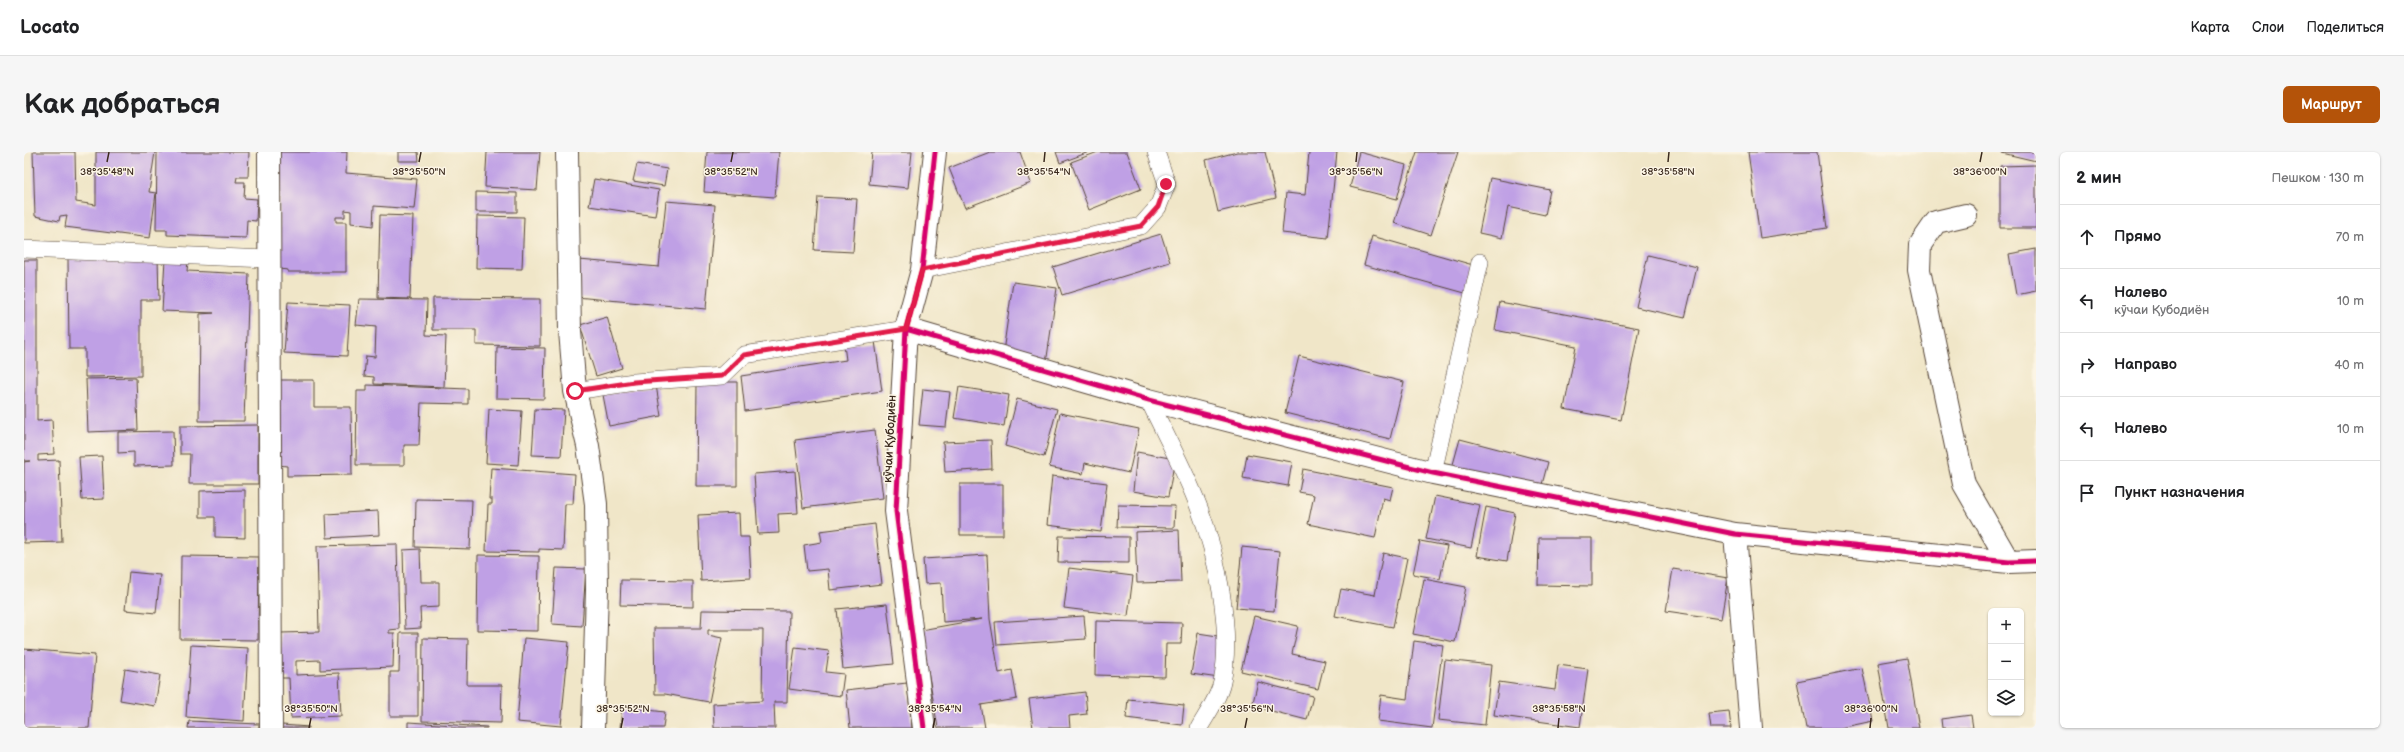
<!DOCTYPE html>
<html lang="ru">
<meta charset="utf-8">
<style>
:root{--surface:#fff;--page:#f6f6f6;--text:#202124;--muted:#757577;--line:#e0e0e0;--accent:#b45309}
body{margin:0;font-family:"Balsamiq Sans",sans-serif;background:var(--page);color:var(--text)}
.controls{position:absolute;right:12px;bottom:12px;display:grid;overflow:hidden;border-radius:6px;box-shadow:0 1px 3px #0004}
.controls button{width:36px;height:36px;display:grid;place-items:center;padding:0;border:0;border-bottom:1px solid var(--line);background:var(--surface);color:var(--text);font:20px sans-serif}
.stop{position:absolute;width:12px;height:12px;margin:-9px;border:3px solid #e11d48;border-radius:50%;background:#fff}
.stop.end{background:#e11d48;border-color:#fff;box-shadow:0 1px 4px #0008}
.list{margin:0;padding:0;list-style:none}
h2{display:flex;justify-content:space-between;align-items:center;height:52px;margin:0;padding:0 16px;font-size:17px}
h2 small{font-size:13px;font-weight:400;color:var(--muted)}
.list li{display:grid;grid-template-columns:26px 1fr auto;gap:12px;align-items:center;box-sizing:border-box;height:64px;padding:0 16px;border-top:1px solid var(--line)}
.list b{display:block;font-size:15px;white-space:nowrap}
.list p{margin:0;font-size:13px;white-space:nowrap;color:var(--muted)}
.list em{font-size:13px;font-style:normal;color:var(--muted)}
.icon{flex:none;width:22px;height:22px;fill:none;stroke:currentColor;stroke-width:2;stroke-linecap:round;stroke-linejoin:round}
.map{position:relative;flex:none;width:2012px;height:576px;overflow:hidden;border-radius:6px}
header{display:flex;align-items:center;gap:24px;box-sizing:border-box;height:56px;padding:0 20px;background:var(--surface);border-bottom:1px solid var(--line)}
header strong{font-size:19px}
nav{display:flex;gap:22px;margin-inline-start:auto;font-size:14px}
.intro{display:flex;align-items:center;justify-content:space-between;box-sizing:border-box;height:96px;padding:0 24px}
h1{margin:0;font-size:28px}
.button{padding:10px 18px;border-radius:6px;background:var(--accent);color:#fff;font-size:14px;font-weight:700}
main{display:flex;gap:24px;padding:0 24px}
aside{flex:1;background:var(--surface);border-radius:6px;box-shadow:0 1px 3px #0004}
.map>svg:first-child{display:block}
</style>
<header>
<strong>Locato</strong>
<nav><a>Карта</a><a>Слои</a><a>Поделиться</a></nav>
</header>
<div class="intro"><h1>Как добраться</h1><a class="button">Маршрут</a></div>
<main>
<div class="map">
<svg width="2012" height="576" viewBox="0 0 2012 576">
<rect width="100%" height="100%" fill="#fcf5e5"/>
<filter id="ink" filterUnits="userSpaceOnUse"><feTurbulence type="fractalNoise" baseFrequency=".025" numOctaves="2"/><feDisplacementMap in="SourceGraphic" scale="8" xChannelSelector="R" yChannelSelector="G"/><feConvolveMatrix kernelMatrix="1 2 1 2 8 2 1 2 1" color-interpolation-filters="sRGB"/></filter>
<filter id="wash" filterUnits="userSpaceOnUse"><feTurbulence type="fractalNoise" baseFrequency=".012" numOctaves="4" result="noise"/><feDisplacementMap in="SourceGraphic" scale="16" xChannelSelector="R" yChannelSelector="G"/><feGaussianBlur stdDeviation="0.9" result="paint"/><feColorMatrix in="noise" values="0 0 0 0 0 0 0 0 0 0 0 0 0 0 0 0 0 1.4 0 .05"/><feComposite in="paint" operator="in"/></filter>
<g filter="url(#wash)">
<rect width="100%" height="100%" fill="#f0e6c8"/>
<g id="blocks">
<!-- building -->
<path fill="#bfa0e5" d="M9,0H51L52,50L72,53V0H131L125,40L132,41L126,86L41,75L43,63L36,64L35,69L11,64Z
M133,0H225L224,25H213L212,30H221L220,46L233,47L232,69L223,68L222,86L143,83V78H132Z
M256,0H323L322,21L393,27L390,57L350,54L349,74L327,71V59L321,58V65H312V70H322V120H264V118L255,117Z
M374,0H394L395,9H374Z
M463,0H516L513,38L461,35Z
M683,0H755L751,45L680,40Z
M848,0H888L884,36L845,32Z
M966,0H996L1007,31L941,56L925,16Z
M1032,0H1065L1036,11Z
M1074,0H1103L1117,37L1065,58L1047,10Z
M1213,0H1241L1252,46L1194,60L1182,8Z
M1285,0H1313L1304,86L1258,81L1262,41L1281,43Z
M1335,0L1382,13L1373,47L1326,35Z
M1393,0H1434L1407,83L1370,71Z
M1724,0H1793L1803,76L1736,86Z
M1978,0H2012V9L1978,1Z
M613,12L643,17L640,34L609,29Z
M2012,13V76H1976V14Z
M1466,26L1526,38L1521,63L1484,55L1478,86L1455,81Z
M570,27L635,38L631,64L565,54Z
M452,40L493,41V60H452Z
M794,45L833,47L829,100L790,98Z
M642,49L691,53L682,157L552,145L555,108L635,115Z
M356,63L389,64L386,147L354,146Z
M453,64L500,65L498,117L452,116Z
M1137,82L1146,110L1038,143L1029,115Z
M1348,84L1449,113L1441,141L1340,113Z
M2012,97V139L1992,143L1985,102Z
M1624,103L1673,115L1661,166L1612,155Z
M134,106L135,148H117V224L61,225V197H45L44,107Z
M141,107L164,108L163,119L225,122L220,269H175L176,162L190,161L138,159Z
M0,108H13V269L28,268L30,302L14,303V309L35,308L38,390L0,391V310L6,309H0Z
M989,130L1033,136L1022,212L978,207Z
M409,146L516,147V194L452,193V178H409Z
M335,147L403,148L402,183L422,184L420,235L350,232V225L340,224L342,204L351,205L352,175L332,173Z
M264,150L326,153L323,204L260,201Z
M1476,150L1615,176L1597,268L1540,257L1552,194L1471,178Z
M583,165L598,216L572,224L556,173Z
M851,189L858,239L721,259L717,224L822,208L820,193Z
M473,195L521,196L520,247L472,246Z
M1275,204L1380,230L1366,287L1261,261Z
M112,226L114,278L64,280L62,227Z
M254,228H290V255H327L328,323L263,324V314L254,313Z
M673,230H713V334H672Z
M343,233L444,237V252L397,251L395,293H380V313H332L333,239H343Z
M632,233L637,264L585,274L579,243Z
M935,235L985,243L980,274L930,266Z
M899,237L926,240L922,275L895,273Z
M993,247L1033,257L1020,305L981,294Z
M465,257L498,259L494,313L462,311Z
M511,257L540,258L537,304L508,303Z
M1036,261L1115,277L1105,321L1061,311L1059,322L1025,315Z
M234,273V332H165L166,302H156V274Z
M851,278L859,346L779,356L771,288Z
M149,279L150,313L110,314V300L94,301V280Z
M1436,287L1524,310L1516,340L1428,316Z
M967,288L968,317L921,320L919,290Z
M1113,300L1151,307L1144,345L1109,339Z
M1223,302L1268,310L1264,334L1219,326Z
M78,304L80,347L58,348L55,305Z
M467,316L551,322L549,352H541L539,398L515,397V400L462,399L464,352H468V347H465Z
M1279,317L1369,335L1366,348L1359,346L1351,386L1284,372L1290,343L1275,340Z
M771,319L774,361L754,362L755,381L734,382L730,322Z
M1028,324L1083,331L1077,380L1023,373Z
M936,332H979V383H936Z
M221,338V386L191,385V365H176V339Z
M1411,344L1456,353L1447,396L1402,387Z
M392,347L448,348L446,397L391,395Z
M1094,353L1151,354L1150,376L1093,375Z
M1462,355L1491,361L1483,409L1453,404Z
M354,359L355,383L303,386L302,362Z
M715,361L716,385H725L727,426L677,429L674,363Z
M851,372L858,432L806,438L804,417L783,419L780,393L798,390L796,379Z
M1155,378L1157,430L1113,431L1111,380Z
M1035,384L1105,385V411L1034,410Z
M1515,386H1568V434L1514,433Z
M1396,389L1423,394L1416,427L1389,422Z
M373,392L375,477L365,478V481H370L369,515L296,518V508L272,509V523L315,521L317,564L267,566L265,526H258L257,481L295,480L293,394Z
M1218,395L1256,399L1250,459L1212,456Z
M396,397L397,430H415V455L396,456L397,476L381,477L379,398Z
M1359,401L1383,406L1369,475L1311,464L1317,437L1351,443Z
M454,403L515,404L514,479L453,478Z
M963,403L966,467L975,521L988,518L993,547L957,553L961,576H914L897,478L958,467L919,470L917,431L901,432L899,407Z
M157,404L235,405L234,488L156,487Z
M532,416L562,417L558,474L528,472Z
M1045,416L1109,424L1104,464L1040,456Z
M1649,417L1704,426L1697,467L1642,459Z
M105,420L136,423L132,461L101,458Z
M1400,427L1442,435L1431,490L1389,482Z
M597,428L669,429V455L596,453Z
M863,452L870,512L819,517L813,457Z
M678,458L765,459L763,550H750L751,576H690L689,552L738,549L739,478H684V483L698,486L685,550L641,542H631L630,476H677Z
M1060,464L1062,487L973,493L971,470Z
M1230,464L1274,474L1268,502L1301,509L1294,537L1217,519Z
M1072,469L1158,471L1157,492H1142L1141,525L1071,523Z
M376,481H394V564H366V520H375Z
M1174,481L1200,485L1195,526L1167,522Z
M399,486L444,487L443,533H478L477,571L398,569Z
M500,486L545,490L537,574L493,570Z
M1390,489L1419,493L1408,576L1354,569L1357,543L1383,547Z
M167,493L224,496L220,569L162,565Z
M771,495L805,499L802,520L820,522L817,544L765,537Z
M0,497L71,503L65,576H0Z
M1883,506L1895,576H1865L1854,511Z
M1421,508L1467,513L1461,573L1414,568Z
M1534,513L1564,517L1556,575L1470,563L1475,530L1531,538Z
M1838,516L1849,569L1816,576H1782L1773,529Z
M101,517L136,523L131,554L96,548Z
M1234,530L1289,544L1283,568L1228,554Z
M883,531L888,576H826L822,538Z
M1061,540L1063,562L1045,564L1046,576H1009L1005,547Z
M1104,547L1160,553L1158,573L1102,566Z
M598,555L641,560L639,576H596Z
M1705,559L1707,576H1687L1685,561Z
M1947,563L1949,576H1918L1917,567Z
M165,569L235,572V576H164Z
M384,570L463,575V576H384Z
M258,573L285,575V576H258Z"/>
</g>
</g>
<g filter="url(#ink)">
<use href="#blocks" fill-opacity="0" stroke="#564638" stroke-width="1"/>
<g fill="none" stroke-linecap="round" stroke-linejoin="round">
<!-- lane casing -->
<g stroke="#564638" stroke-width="18">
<path id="lane" d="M0,97L246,107
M898,118L1117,74L1134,55L1143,32L1132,0
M551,239L610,230L698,224L720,203L882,177
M1125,248C1141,283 1161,318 1174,353C1193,402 1209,479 1198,530C1195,545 1183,562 1175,576
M1409,321L1456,110"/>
</g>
<!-- street casing -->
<g stroke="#564638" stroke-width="24">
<path id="street" d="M245,0L247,576
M543,0L546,179L551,239L564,294L572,352L573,437L569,576
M1942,63L1912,70L1896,93L1895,118L1940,332L1985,410
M882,177L1125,248L1409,321L1711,382L1985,410L2012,409
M1711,382L1727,576
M900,576L872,359L882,177L898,118L911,0"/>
</g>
<!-- lane -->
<use href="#lane" stroke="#fff" stroke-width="17"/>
<!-- street -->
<use href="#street" stroke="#fff" stroke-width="22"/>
<!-- cycleway casing -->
<g stroke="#fcf5e5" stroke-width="8">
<path id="cycleway" d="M882,177L1125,248L1409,321L1711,382L1985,410L2012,409
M900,576L872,359L882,177L898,118L911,0"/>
</g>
<!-- cycleway -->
<use href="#cycleway" stroke="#d6006c" stroke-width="5"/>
</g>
</g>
<g fill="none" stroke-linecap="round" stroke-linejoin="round" filter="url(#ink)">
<!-- route -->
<path stroke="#e11d48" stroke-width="5" d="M551,239L610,230L698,224L720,203L882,177L898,118L1117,74L1134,55L1142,32"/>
</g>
<!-- ticks -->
<path fill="none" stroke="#3b2a1e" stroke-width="1.5" d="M83,10L85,0M395,10L397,0M707,10L709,0M1020,10L1021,0M1332,10L1333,0M1644,10L1645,0M1956,10L1958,0M285,576L287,566M597,576L599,566M909,576L911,566M1221,576L1223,566M1534,576L1535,566M1846,576L1847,566"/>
<g text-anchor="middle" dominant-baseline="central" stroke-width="3" stroke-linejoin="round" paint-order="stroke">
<!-- street labels -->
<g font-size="12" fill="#3b2a1e" stroke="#fcf5e5">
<text transform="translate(866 287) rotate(-87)">кӯчаи Қубодиён</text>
</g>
</g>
<g font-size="10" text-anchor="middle" fill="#3b2a1e" stroke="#fcf5e5" stroke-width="3" stroke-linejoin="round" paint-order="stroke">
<text x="83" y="23">38°35'48"N</text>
<text x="395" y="23">38°35'50"N</text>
<text x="707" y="23">38°35'52"N</text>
<text x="1020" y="23">38°35'54"N</text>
<text x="1644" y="23">38°35'58"N</text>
<text x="1956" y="23">38°36'00"N</text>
<text x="1332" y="23">38°35'56"N</text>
<text x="287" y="560">38°35'50"N</text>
<text x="599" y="560">38°35'52"N</text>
<text x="911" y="560">38°35'54"N</text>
<text x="1223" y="560">38°35'56"N</text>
<text x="1535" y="560">38°35'58"N</text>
<text x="1847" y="560">38°36'00"N</text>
</g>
</svg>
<div class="controls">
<button>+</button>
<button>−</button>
<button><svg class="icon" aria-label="layers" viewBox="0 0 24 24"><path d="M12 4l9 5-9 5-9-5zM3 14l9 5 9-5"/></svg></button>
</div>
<div class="stop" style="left:551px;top:239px"></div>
<div class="stop end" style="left:1142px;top:32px"></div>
</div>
<aside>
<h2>2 мин<small>Пешком · 130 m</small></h2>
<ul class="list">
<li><svg class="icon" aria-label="ahead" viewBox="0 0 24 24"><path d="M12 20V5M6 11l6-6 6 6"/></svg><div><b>Прямо</b></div><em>70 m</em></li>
<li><svg class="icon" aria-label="left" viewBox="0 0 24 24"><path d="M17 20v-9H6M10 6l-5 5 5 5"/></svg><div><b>Налево</b><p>кӯчаи Қубодиён</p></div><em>10 m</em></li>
<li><svg class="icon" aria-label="right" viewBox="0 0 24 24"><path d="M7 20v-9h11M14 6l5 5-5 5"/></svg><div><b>Направо</b></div><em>40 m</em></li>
<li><svg class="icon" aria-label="left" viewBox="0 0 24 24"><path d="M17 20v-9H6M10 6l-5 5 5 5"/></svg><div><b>Налево</b></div><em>10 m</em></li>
<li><svg class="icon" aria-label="arrive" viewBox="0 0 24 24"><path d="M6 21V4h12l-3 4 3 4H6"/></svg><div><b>Пункт назначения</b></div></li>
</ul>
</aside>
</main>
